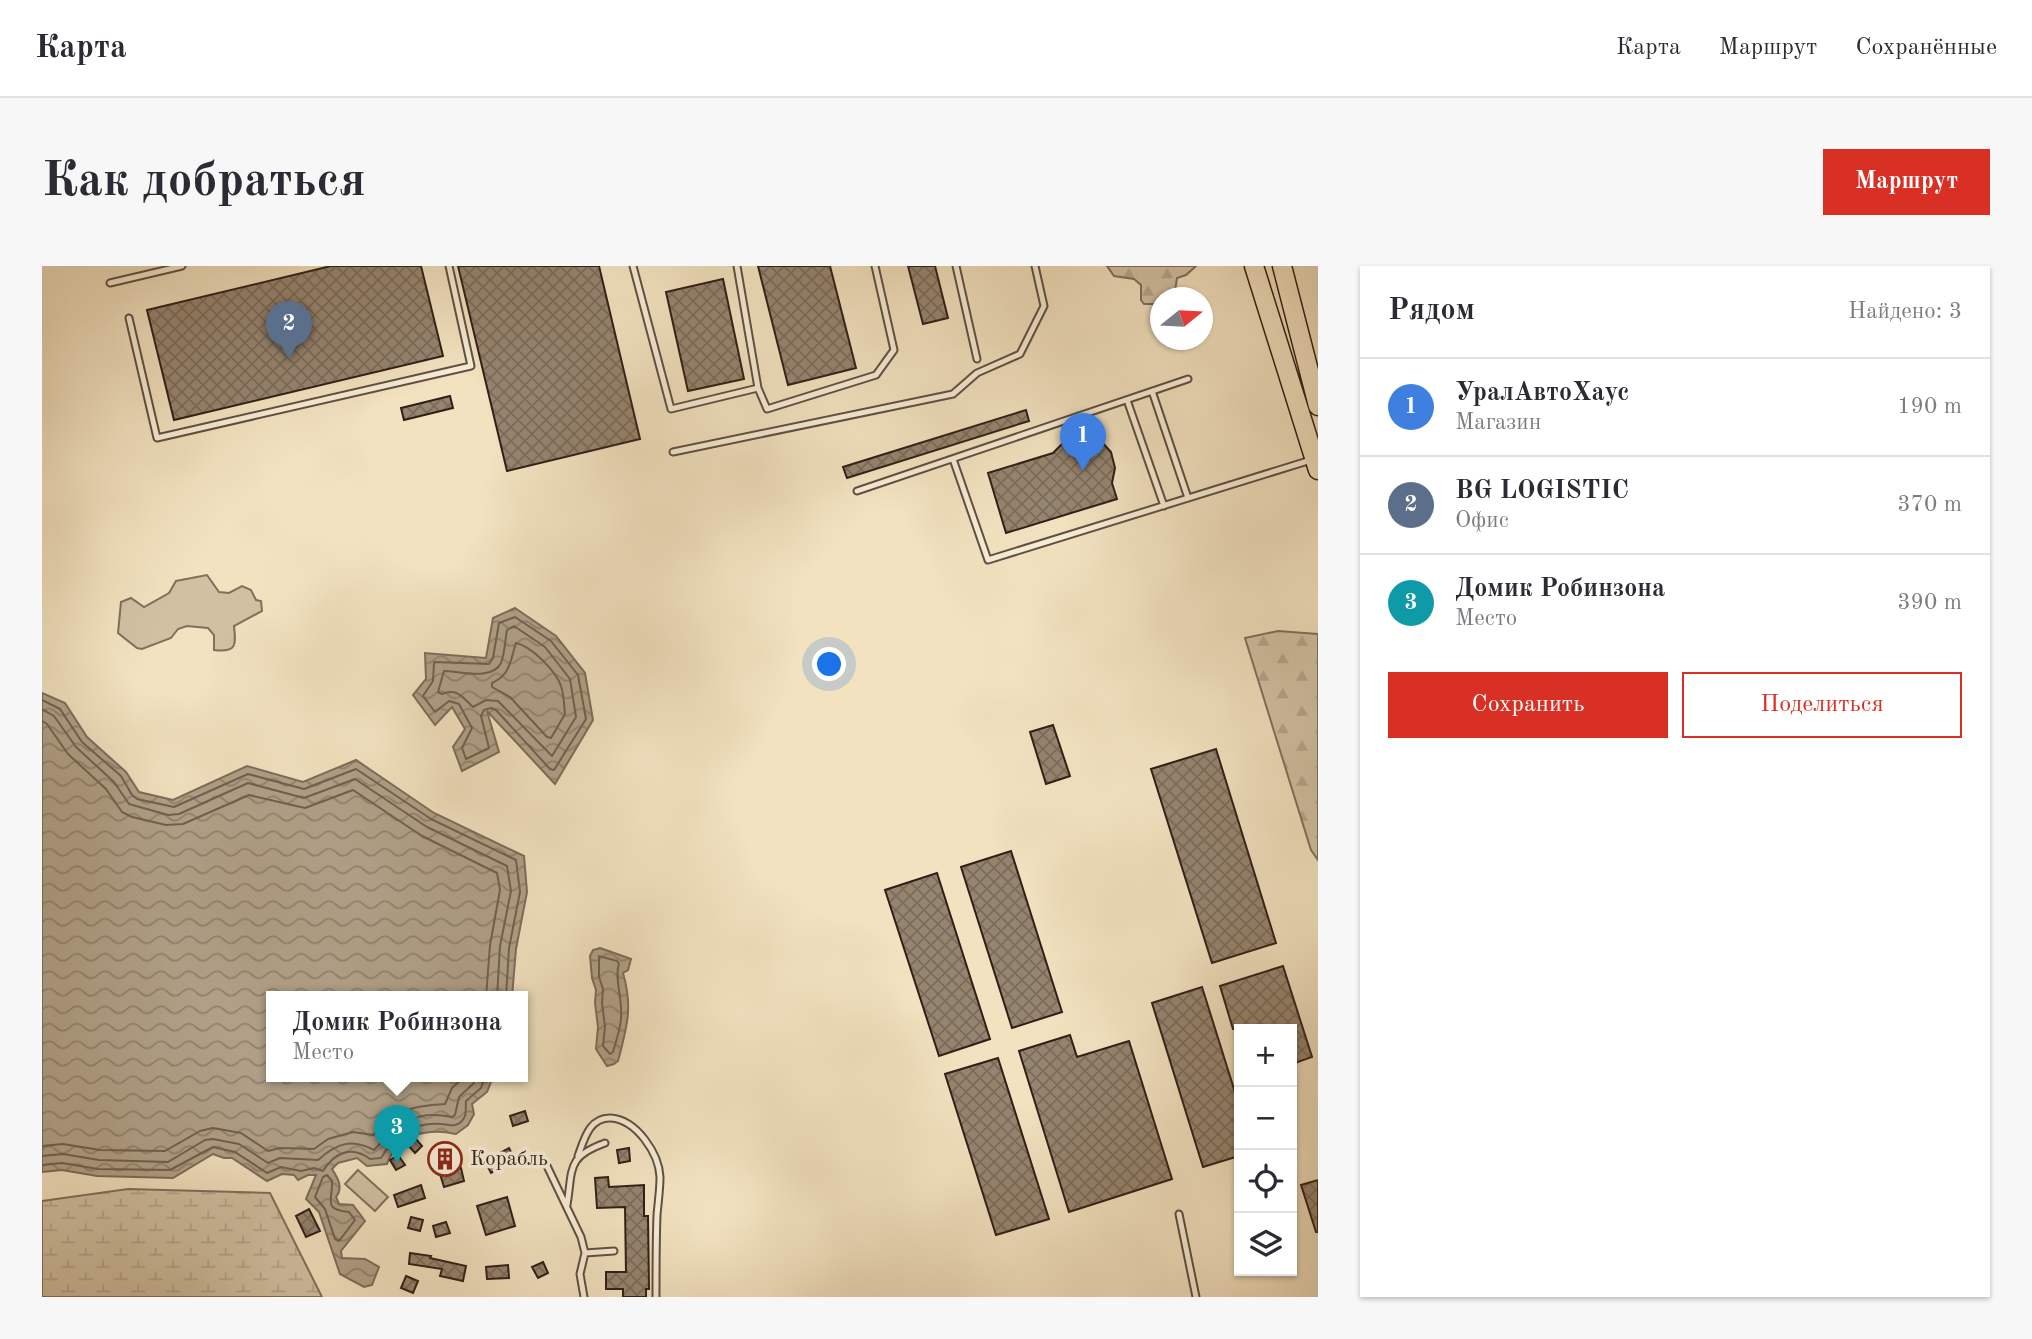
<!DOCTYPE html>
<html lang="ru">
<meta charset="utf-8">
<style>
:root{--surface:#fff;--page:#f7f7f7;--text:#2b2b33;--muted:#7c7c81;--line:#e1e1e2;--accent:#d93025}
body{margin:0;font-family:"Old Standard TT",serif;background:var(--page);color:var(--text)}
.controls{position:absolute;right:21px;bottom:21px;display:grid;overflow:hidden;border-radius:0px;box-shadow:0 2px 5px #0004}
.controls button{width:63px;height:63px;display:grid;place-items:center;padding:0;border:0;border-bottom:2px solid var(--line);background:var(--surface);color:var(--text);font:35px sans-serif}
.compass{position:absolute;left:1108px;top:21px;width:63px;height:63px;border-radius:50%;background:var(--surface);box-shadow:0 2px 5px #0004;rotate:72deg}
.you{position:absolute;left:788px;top:399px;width:24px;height:24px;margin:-18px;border:5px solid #fff;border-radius:50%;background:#1a73e8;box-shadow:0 0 0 10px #1a73e833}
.badge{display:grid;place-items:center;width:46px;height:46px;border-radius:50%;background:var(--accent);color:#fff;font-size:23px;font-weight:700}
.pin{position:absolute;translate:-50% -58px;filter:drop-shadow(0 2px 4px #0008)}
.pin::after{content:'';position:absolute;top:37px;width:24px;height:21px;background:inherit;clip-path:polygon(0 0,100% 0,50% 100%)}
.popup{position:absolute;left:224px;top:725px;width:262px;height:91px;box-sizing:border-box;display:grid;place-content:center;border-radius:0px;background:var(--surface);filter:drop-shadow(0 2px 5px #0005);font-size:23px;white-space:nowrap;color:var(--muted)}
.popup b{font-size:26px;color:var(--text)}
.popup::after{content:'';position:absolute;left:50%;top:100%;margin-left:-14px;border:14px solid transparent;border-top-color:var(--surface)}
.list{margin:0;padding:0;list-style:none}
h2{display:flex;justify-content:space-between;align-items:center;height:91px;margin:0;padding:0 28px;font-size:30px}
h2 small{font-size:23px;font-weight:400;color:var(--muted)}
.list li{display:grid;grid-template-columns:46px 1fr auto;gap:21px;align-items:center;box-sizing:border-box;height:98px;padding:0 28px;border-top:2px solid var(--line)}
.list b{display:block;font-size:26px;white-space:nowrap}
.list p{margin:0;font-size:23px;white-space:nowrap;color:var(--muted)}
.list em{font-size:23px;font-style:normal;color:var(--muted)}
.actions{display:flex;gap:14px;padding:21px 28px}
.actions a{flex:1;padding:16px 0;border:2px solid var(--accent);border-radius:0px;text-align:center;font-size:24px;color:var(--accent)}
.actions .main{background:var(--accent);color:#fff}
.icon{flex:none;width:38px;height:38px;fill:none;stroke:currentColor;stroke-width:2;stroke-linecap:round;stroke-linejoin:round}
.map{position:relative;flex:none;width:1276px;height:1031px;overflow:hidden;border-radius:0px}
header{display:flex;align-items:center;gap:42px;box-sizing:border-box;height:98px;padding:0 35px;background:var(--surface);border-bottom:2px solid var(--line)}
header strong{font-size:33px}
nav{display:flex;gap:38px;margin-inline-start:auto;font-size:24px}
.intro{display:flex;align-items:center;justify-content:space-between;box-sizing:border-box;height:168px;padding:0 42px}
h1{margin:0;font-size:49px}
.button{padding:18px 32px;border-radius:0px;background:var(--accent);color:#fff;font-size:24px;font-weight:700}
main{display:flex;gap:42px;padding:0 42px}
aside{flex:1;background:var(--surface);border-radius:0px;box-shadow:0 2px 5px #0004}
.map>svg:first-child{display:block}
</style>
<header>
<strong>Карта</strong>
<nav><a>Карта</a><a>Маршрут</a><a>Сохранённые</a></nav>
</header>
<div class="intro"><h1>Как добраться</h1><a class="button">Маршрут</a></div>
<main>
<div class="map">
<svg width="1276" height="1031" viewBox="0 0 1276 1031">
<defs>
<pattern id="forest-firs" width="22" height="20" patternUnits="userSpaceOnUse" patternTransform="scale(1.75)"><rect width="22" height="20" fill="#d1c1a3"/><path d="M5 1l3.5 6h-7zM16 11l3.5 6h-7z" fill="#b4a58c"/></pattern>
<pattern id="wetland-marsh" width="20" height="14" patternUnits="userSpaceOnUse" patternTransform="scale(1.75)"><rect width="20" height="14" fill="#d1c1a3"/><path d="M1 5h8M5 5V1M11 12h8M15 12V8" fill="none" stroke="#b4a58c"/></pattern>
<pattern id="water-waves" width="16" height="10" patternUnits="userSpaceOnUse" patternTransform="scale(1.75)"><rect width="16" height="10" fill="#b0a087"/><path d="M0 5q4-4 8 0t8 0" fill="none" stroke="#90826d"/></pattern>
<pattern id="building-cross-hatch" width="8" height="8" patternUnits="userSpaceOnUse" patternTransform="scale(1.75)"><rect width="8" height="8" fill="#95846f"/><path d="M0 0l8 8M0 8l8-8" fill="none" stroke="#7a6b5a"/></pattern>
</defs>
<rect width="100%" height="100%" fill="#f2e2c0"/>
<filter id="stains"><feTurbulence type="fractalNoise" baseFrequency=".00286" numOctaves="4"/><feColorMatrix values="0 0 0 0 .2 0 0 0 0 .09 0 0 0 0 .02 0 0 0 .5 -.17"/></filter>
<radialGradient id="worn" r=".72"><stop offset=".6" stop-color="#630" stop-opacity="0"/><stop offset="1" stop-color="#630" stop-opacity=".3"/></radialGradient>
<!-- grass -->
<path fill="#d1c1a3" stroke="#80705d" stroke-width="2" d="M165,309L177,326L187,327L200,320L209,324L214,334L219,335L220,345L192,360C194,379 195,387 172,384V369L166,362L145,360L136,363L129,372L100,383L95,382L76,367L79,336L89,332L102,341L127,327L134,315Z
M316,904L346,931L333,945L303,918Z"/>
<!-- forest -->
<path fill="url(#forest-firs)" stroke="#80705d" stroke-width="2" d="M1065,0H1154L1144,9L1135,12L1132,31L1118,32V38H1102L1099,34V19L1092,13L1072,10Z
M1236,365L1276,368V594L1269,584L1203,372Z"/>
<!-- wetland -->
<path fill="url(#wetland-marsh)" stroke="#80705d" stroke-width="2" d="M86,923L228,927L280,1031H0V935Z"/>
<!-- water -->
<path fill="url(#water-waves)" stroke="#7d6c5a" stroke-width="2" d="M473,342L514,370L543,407L551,454L513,518L445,445L457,486L420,505L411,481L423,463L410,441L393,459L371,429L384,413L383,387L444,392L451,352Z
M0,427L23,437L45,471L84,506L97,526L131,534L205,500L261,516L314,494L392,547L482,590L485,626L474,683L470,731H229V811H451L445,826L430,838L432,848L426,859L414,868C385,862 356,868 345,898L325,900L315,892L296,897L290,903C295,911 302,921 294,931L297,938L311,939L323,955L299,985L300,992L323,993L337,1001L330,1019L322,1021L298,1008L277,946L264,933L274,909H266L256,914L252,909L240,908L225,915L190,892H182L171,888L131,912L55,910L20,904L0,906Z
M558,682L589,693L586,704L581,707C591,741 585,761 576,795L572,798L565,800L554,783L556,761L553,737L554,724L550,712L548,690L551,684Z"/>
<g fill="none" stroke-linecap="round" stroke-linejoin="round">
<!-- shore -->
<path stroke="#70604f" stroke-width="2" d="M473,351L509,375L536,409L544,453L512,504L508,503L454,444L449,442L442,444L439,450L447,482L424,493L420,482L430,462L417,438L407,435L393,446L381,430L391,415L392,396L447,398L451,392L457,357Z
M472,360L503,381L528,413L534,451L510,490L456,435L444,434L431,441C420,431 416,422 400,428L396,426L402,405C418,405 450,415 459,397C463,387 463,374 465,364Z
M474,377C489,380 514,405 519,420C522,428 522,439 523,448L509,472L505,471L468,431L450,421V417C469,408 468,395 474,377Z
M0,434L18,443L40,476L79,510L90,529L95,533L132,541L206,508L262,523L314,503L389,553L474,594L478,626L467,682L464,731
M0,443L12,450L34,481L72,516L87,538L126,549L137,548L206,517L262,532L313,513L385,561L465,600L469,625L458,680L455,731
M0,455L5,458L26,488L64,523L80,546L90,551L124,559L141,558L207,529L263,542L311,524L380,570L455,607L458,624L448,679L444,731
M557,690L575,695L577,698C572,710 581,736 579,753C578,764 574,775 571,786L568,788L561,780L563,761L560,737L561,723L557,711Z
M0,880L21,878L58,884L123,885L158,865L171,862L199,867L226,885L238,882L272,883L286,873L311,866L331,869C357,844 366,840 403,838L410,822L422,811
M0,890L21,888L57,894L126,896L163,874L171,873L197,878L226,897L238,892L276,894C295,877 310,872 332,884C356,858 372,843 410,851L413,849L417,831L432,817L434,811
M0,899L20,897L56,903L128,904L171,881L193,886L225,907L239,901L259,905L272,902L281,905C292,887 309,879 328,893L339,892C352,870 372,856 399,858C407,858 412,862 419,856C426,849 423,843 424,835L439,822L443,811
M285,909L290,915C291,935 280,943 307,946L313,954L297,975L293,973L283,943L273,931L281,911Z"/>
</g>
<!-- building -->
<path fill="url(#building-cross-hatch)" stroke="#301f17" stroke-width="2" d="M289,0H379L401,90L132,154L105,44Z
M416,0H557L598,173L465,205Z
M716,0H788L814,102L746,119Z
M866,0H893L906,52L881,58Z
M681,13L702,113L646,125L624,26Z
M408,130L411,142L362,154L359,142Z
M984,144L987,155L805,212L801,201Z
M1041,169L1058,174L1069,186L1073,202L1070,217L1075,233L964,267L946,207L1011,187L1025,173Z
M1011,459L1028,510L1004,518L988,466Z
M1174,483L1234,677L1170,697L1109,503Z
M969,585L1020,746L970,762L919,601Z
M895,607L948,773L897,790L843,624Z
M1241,700L1270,791L1250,798V763H1191L1178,720Z
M1160,721L1197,839V890L1161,901L1110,737Z
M1028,769L1035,791L1087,775L1130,913L1027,946L977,785Z
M956,792L1007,953L954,969L903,808Z
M483,845L486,855L471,860L468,850Z
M373,872L380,880L373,887L366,879Z
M467,882L473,894L449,907L443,895Z
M587,882L588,895L577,897L575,884Z
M408,887L414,903L419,902L422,915L402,921L394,895L399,890Z
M356,889L363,899L354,904L348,894Z
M566,911L567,921L602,919V950H606L607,1023H604V1031H581V1023H564V1006H584L583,941L555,942L553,912Z
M1276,914V966H1274L1259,919Z
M379,919L383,932L356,941L352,929Z
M465,931L473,960L444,969L435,940Z
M267,943L278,965L264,971L254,950Z
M369,951L381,954L378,965L366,962Z
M404,956L408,967L394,971L391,960Z
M368,987L389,990L388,992L424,1000L421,1015L398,1010L400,1003L367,998Z
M501,996L506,1007L496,1012L490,1001Z
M466,999L467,1012L445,1013L444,1001Z
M364,1010L376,1015L371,1027L359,1022Z"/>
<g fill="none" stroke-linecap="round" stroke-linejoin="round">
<!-- lane casing -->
<g stroke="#605041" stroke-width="9">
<path id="lane" d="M591,0L629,143L716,122L725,143L834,109L852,84L833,0
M695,0L716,122
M914,0L935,93
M68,17L140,0
M87,52L115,172L429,100L407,0
M1110,125L1146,232
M1085,134L1122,240
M631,186L911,128L935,107L978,88L1002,40L993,0
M911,193L946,294L1269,194
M815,225L1146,113
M536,890C542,874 547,851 569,852C595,854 617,888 618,911C618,924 616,937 615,949C614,976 614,1004 614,1031
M505,900L539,971L543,987
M525,939C531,903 524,891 563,877
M1137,948L1154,1031
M542,1031L538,1008L543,987L572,985"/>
</g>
<!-- primary casing -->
<g stroke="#301f17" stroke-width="21">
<path id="primary" d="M1212,0L1276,204
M1240,0L1276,140"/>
</g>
<!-- lane -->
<use href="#lane" stroke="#f7ecd6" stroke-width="5"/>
<!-- primary -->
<use href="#primary" stroke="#f2e2c0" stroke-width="18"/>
</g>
<!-- icons -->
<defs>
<g id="building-ring" transform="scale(1.75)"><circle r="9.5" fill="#f7ecd6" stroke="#8f2418" stroke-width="1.5"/><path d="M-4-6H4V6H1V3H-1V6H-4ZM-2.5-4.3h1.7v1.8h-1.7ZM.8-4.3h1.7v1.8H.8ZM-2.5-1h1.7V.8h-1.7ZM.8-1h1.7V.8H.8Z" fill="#8f2418"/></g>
</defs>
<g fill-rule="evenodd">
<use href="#building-ring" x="403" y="893"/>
</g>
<g text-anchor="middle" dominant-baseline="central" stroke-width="7" stroke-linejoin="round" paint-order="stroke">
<!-- poi labels -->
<g font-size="21" fill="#301f17" stroke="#f7ecd6" text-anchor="start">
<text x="428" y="893">Корабль</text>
</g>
</g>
<rect width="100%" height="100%" filter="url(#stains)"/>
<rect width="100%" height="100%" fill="url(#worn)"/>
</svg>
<div class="controls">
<button>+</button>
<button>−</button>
<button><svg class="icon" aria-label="locate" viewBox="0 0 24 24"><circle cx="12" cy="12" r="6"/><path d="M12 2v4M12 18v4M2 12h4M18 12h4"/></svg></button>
<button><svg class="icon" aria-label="layers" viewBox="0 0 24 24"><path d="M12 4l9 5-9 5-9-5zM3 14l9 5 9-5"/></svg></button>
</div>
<svg class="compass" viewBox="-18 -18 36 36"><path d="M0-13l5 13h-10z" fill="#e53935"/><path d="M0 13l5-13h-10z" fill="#7c7c81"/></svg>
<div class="you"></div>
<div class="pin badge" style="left:1041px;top:205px;background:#3f7fe0">1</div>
<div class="pin badge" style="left:247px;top:93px;background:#5c6f8a">2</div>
<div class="pin badge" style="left:355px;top:897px;background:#0f9aa8">3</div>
<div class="popup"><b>Домик Робинзона</b>Место</div>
</div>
<aside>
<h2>Рядом<small>Найдено: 3</small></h2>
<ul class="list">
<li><span class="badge" style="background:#3f7fe0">1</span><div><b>УралАвтоХаус</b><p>Магазин</p></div><em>190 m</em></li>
<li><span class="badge" style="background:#5c6f8a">2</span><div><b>BG LOGISTIC</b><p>Офис</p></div><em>370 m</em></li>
<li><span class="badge" style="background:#0f9aa8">3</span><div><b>Домик Робинзона</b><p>Место</p></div><em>390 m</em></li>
</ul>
<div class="actions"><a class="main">Сохранить</a><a>Поделиться</a></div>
</aside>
</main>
